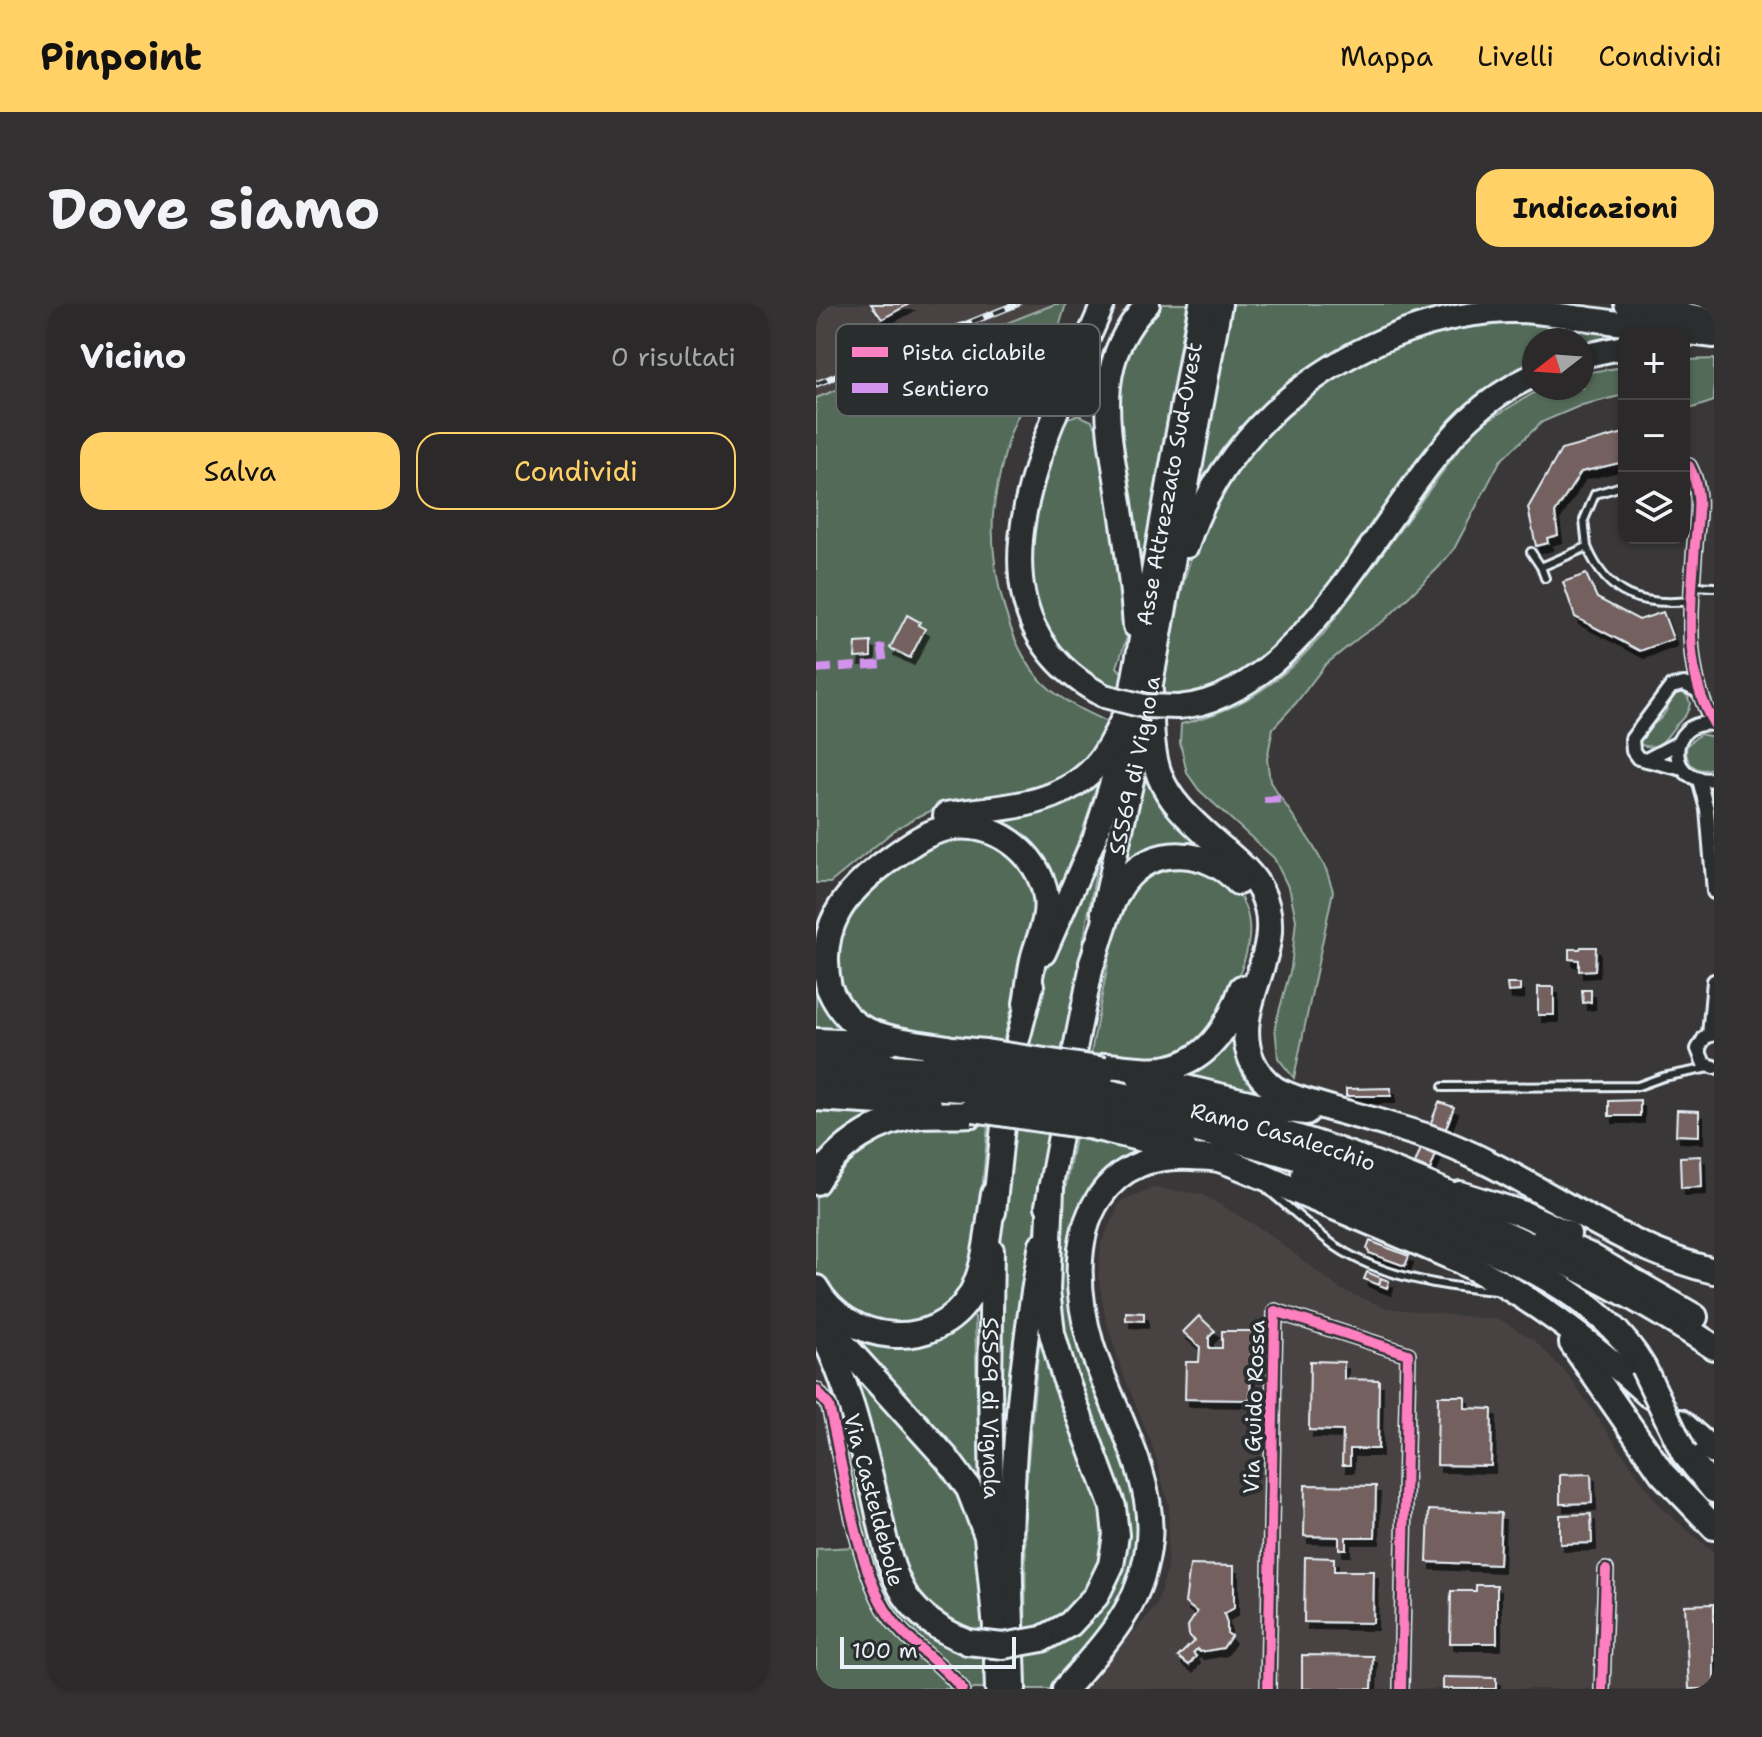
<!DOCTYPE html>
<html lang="it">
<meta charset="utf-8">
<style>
:root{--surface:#2b292a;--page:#333132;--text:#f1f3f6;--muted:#a6a6a8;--line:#474547;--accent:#ffd166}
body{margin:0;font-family:"Shantell Sans",sans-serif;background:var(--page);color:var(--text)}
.controls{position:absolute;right:24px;top:24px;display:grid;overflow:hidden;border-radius:16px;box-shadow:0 2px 6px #0004}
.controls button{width:72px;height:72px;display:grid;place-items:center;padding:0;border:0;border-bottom:2px solid var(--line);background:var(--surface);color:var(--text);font:40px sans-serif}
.compass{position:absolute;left:706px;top:24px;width:72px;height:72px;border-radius:50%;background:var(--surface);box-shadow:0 2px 6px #0004;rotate:253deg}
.scale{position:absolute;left:24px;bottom:20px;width:176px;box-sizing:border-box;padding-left:8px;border:4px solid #e8f1f8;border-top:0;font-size:22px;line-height:28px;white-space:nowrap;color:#e8f1f8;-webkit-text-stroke:6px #2a2d2e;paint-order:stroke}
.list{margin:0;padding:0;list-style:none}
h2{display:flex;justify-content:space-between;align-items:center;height:104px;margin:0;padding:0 32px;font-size:34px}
h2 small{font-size:26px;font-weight:400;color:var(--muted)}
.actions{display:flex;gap:16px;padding:24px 32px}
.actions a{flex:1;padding:18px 0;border:2px solid var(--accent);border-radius:24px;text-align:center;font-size:28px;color:var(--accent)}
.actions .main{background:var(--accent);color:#111}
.icon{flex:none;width:44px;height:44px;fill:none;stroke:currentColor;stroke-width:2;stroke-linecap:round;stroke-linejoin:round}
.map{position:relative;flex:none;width:898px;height:1385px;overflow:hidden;border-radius:24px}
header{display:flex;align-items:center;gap:48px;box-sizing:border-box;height:112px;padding:0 40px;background:var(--accent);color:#111}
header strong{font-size:38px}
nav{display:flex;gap:44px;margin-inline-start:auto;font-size:28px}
.intro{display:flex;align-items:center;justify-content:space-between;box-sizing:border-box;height:192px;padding:0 48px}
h1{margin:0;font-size:56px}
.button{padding:20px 36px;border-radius:24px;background:var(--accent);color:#111;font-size:28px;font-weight:700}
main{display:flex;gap:48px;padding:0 48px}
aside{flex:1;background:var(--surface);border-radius:24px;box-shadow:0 2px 6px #0004}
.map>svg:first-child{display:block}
</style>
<header>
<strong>Pinpoint</strong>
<nav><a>Mappa</a><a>Livelli</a><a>Condividi</a></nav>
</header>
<div class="intro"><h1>Dove siamo</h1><a class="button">Indicazioni</a></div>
<main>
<aside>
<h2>Vicino<small>0 risultati</small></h2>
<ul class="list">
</ul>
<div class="actions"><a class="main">Salva</a><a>Condividi</a></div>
</aside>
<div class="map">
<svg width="898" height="1385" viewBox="0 0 898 1385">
<defs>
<filter id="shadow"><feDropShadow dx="4" dy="7" stdDeviation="0" flood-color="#0009"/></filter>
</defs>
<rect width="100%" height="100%" fill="#393738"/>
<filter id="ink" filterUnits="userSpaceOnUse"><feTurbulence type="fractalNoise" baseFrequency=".0125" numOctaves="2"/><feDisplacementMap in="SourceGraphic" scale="16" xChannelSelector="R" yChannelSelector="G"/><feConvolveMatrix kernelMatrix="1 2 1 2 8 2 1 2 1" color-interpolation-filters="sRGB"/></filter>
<g filter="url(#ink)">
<!-- built -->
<path fill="#4a4343" d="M0,0H239L0,94Z
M336,884L386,890L450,928L524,985L570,1004L685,1016L718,1036L751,1070L844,1203L898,1249V1385H266L340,1303L351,1266L353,1202L336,1141L306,1067L290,1016L282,971L285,939L305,897Z"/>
<!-- green -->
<path fill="#526b59" stroke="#9daea8" stroke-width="2" d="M239,0H250C244,19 239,39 230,57C219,83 201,107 193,134C187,156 179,189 177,211C174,264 192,351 234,385C253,401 276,411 298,421L272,461L208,492L117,506L101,513L80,525L14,579H0V94Z
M340,0H371L325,268L320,267L296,88L321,20Z
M415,0H681L543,39L382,192Z
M700,15L808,30V34L766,41V36H718V59L640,115L617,139L508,295L428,376L345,398C355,345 361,288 381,237C422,136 513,62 616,30C643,22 671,19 700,15Z
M898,55V97L877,104L868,103V56Z
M808,63V91L766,101L726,118L684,157L638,245L623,263L569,316L545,332L509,361L480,399L457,424L451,455L454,478L496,540L510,565L517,587L478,774L462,754L459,722L475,664L480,616L474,587L458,554L383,486L371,469L364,439L365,420C428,405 466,377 508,329L650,136L669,118L726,84H766V69Z
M262,111L276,117L287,137L311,311V333L301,363L307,370L303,392L259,367L212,295V209L248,115Z
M863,387L871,391L874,399C872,413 864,415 856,426C847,438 842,446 825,441L823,434C829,423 842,420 848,410C854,401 853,393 863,387Z
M884,430L898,433V463C881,471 867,459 871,441Z
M330,464L420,564L310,558Z
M283,471L287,475L240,593L168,519Z
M151,530L199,549L224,592L189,730L172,821L160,951L149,988L108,1020L51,1021L0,975V887L9,870L77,822L158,819L173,736L68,727L20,689V611L105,541Z
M278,554L282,556C258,688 236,819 215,951C201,1041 194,1132 184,1222C182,1049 174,876 217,707C231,654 257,604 278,554Z
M362,558C403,560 437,591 433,634C432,648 426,662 422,676C411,713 395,746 355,757C332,764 310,758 288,753L272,837L333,849C298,863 271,888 262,926C243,1001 280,1073 306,1142C317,1171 329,1199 327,1230C324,1300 284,1336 241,1385H209L210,1178L225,1020H227C236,1066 256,1110 273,1154C282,1177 294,1201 295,1225C297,1274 264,1311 222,1330L226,1344C249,1335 268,1320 282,1299C324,1239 302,1193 277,1132C266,1105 256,1076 248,1046C239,1014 235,983 237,950L304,596C318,573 335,562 362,558Z
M0,667L32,726H0Z
M418,724L450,791L363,771Z
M0,806L69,809L0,866Z
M152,1012L159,1013L163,1182L20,1021L35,1031Z
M0,1043L14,1059L71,1268L132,1321L91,1283L22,1052L150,1191L166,1257L170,1385H151L128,1356L92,1327L76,1307L60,1275L47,1228L11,1071Z
M38,1243L79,1327L137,1385H0V1245Z"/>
<!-- building -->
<path fill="#73605e" stroke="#e8f1f8" stroke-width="2" filter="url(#shadow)" d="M55,0H93L66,15Z
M808,129V158L765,168L739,209L742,231L731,234L732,239L720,242L712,204L745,146Z
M770,270L781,294L823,316L847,308L857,335L824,347L759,313L747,278Z
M91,311L104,318L102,321L109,325L94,354L74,344Z
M55,338V353L39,354L40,339Z
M765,643H780L779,666L763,667V656L753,655V645H764Z
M691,680H704V687L692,688Z
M722,683H738V711H722Z
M766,686H775V698L767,699Z
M575,784V792H530V785Z
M824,796V812H793V797Z
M623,798L638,803L614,866L599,860Z
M861,806L883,807V832L860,831Z
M885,852L886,883L865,884L864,853Z
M554,937L593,952L589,962L553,949L551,945Z
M551,968L565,974L563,981L548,975Z
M565,974L573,977L571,984L563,981Z
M310,1008L328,1009V1017L310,1016Z
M383,1012L399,1027L393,1033V1044H406V1027H436L434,1096L369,1095L370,1058H383L384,1043L367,1028Z
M494,1057L528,1058V1075L563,1076L562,1145H534V1161H526L527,1127L493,1126Z
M622,1092H649V1104L676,1105L675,1162L621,1161Z
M775,1170L776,1199L744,1200V1171Z
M489,1181L560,1182L559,1233H530V1245H523V1233L488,1232Z
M613,1206L685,1209L683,1261L611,1258Z
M775,1210L776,1239L744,1240V1211Z
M489,1253L518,1254V1267H558L557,1319L488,1318Z
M374,1261L418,1262V1304L408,1310L411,1320V1329L415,1332L407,1344L384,1348L381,1345L377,1349L380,1352L373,1361L362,1353L378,1337L373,1331L372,1322L381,1308L369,1299Z
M660,1281H681V1339H634L635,1287H660Z
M898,1300V1385H873L869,1301Z
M486,1351L557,1352L556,1385H486Z
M627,1373L680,1374V1385H627Z"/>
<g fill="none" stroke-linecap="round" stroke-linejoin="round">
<!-- service casing -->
<g stroke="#e8f1f8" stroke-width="12">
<path id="service" d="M771,243L768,216L779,190L806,182
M715,248L725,263
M729,274L725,263L771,243C792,293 825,302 875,297
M876,282L898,283
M627,783L822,782L847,773L893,764
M452,886C474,904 496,925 519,942C564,973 627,983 680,987"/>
</g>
<!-- minor casing -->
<g stroke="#e8f1f8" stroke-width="18">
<path id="minor" d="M873,162C887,189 882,211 879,240C875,301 866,366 898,420
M898,420C848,414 850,483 898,475
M830,456L862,439
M867,465L822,454L817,447L816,435L855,383L868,380L882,387
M883,476L891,505L898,588
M898,730L889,733L882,745L888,760L898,763
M893,731L898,677
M0,1086L13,1102C26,1159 41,1264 72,1310C92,1340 124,1357 146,1385
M452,1385L459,1007L592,1050L585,1385
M786,1385L790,1266"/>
</g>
<!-- trunk casing -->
<g stroke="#e8f1f8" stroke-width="28">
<g id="trunk">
<path d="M287,0C237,119 128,307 288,392"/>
<path d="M810,0L898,16"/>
<path d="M766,52L808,43"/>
<path d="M371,242C412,109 555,12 692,7C714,6 737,10 759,13C805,19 851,27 898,32"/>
<path d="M319,322C316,280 310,240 304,199C293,126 274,58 332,0"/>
<path d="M362,403C488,394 569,196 653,115C672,97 695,82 718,71"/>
<path id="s1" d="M287,608L325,435L404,0"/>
<path id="s2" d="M228,649L279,533L304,452L385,0"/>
<path d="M202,735L216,681"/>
<path d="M259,745L280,641"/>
<path d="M231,902L244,832"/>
<path d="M178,908L187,822"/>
<path id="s3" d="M176,946L174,1080L177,1240"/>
<path d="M178,1298L181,1385"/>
<path d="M198,1385C197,1338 194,1291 195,1244C196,1142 207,1041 225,940"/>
</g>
</g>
<!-- motorway casing -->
<g stroke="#e8f1f8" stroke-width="30">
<g id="motorway">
<path d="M334,387C336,469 337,484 400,539C417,554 435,567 445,587C475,647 411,700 436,757C441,768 449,778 459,785C476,795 497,799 516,805C547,813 578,822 609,832C710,866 793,942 898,967"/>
<path d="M130,511C183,503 248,504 284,457C296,441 304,421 314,403"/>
<path d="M276,659C285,634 292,600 308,578C337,540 393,545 422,578"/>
<path d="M0,737L70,740"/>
<path d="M114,743L169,748"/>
<path d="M131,744C104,739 72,737 48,725C32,717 20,700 13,684C0,623 28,588 74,555C92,542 110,528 132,524C177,515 223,548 230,593C233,615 224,631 218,652C214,667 213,684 210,699"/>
<path d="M0,758L165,769"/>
<path d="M290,762C308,763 328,767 347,765C391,759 413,723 426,684"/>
<path d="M323,773L454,804L490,808"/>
<path d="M0,776L163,786"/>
<path id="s4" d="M283,786C333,798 384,806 433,820C510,840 586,868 658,901"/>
<path d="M0,794L113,801"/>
<path d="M280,804C496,846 713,921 898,1043"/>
<path d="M277,823L368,845"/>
<path d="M488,870C528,885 567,901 607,918C686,950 782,986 827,1063"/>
<path d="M0,878C21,842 63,815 105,811C122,810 139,811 156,810"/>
<path d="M644,890L708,910L752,930"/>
<path d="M729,932L774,952L879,1013"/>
<path d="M0,984C31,1040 119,1050 154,992C171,963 172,922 178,890"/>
<path d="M0,1006L18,1030L131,1155L153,1185L171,1232L179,1314"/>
<path d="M5,1027C33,1080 46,1139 60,1197C67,1228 72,1263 89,1291C104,1314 127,1328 152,1338"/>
<path d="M756,1039L846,1169L898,1223"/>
<path d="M864,1118L898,1148"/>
<path d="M868,1149L898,1186"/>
<path d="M226,1335L254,1320L280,1292L295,1261L300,1231L297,1203L248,1071L236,1029L231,987L235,884"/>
<path d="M249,1385C290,1337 327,1302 333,1236C339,1171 294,1102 275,1041C262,996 255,936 283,894C305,861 337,851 376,853C386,854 397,853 406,856C438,867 469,883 501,896C547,915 594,935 640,955C712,990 773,1037 832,1090"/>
</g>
</g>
<!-- service -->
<use href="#service" stroke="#2a2d2e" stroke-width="6"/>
<!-- minor -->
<use href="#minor" stroke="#2a2d2e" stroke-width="12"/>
<!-- trunk -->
<use href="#trunk" stroke="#2a2d2e" stroke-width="22"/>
<!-- motorway -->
<use href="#motorway" stroke="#2a2d2e" stroke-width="24"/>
<!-- rail casing -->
<g stroke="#e8f1f8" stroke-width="7">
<path id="rail" d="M0,80L201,0"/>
</g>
<!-- rail -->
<use href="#rail" stroke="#2a2d2e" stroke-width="4" stroke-dasharray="12" stroke-linecap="butt"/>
<!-- trunk-bridge casing -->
<g stroke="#e8f1f8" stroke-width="28" stroke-linecap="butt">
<path id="trunk-bridge" d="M288,392L328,402L362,403"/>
</g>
<!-- motorway-bridge casing -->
<g stroke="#e8f1f8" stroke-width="30" stroke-linecap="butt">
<path id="motorway-bridge" d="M169,748L289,766
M165,769L283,786
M163,786L280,804
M157,805L277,823
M827,1063L868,1149
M152,1338L187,1342L226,1335"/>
</g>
<!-- trunk-bridge -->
<use href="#trunk-bridge" stroke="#2a2d2e" stroke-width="22"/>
<!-- motorway-bridge -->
<use href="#motorway-bridge" stroke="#2a2d2e" stroke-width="24"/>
<!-- quiet -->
<path stroke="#d193ec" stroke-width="8" stroke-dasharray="16 8" stroke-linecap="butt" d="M0,365L68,360L65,340
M448,496L470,495"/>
<!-- cycleway casing -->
<g stroke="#2a2d2e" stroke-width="15">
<path id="cycleway" d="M873,162C887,189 882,211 879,240C875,301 866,366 898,420
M0,1086L13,1102C26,1159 41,1264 72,1310C92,1340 124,1357 146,1385
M452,1385L459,1007L592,1050L585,1385
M786,1385L790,1266"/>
</g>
<!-- cycleway -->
<use href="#cycleway" stroke="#ff80c0" stroke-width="10"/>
</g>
</g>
<g text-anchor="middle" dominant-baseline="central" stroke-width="8" stroke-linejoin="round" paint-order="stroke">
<!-- street labels -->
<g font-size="22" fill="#e8f1f8" stroke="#2a2d2e">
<text stroke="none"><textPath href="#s2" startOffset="488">Asse Attrezzato Sud-Ovest</textPath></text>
<text stroke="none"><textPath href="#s1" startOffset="150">SS569 di Vignola</textPath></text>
<text stroke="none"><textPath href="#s4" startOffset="190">Ramo Casalecchio</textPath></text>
<text stroke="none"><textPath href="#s3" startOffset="158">SS569 di Vignola</textPath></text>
<text transform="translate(438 1103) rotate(-88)">Via Guido Rossa</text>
<text transform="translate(58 1196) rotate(75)">Via Casteldebole</text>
</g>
</g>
<!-- legend -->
<rect x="20" y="20" width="264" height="92" rx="12" fill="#2a2d2e" stroke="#63686b" stroke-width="2"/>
<rect x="36" y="43" width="36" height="10" fill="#ff80c0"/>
<rect x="36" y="79" width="36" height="10" fill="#d193ec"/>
<g font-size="22" fill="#e8f1f8">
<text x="86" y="56">Pista ciclabile</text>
<text x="86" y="92">Sentiero</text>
</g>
</svg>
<div class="controls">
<button>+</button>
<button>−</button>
<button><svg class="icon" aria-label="layers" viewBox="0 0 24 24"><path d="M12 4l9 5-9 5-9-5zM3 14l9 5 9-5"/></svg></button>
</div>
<svg class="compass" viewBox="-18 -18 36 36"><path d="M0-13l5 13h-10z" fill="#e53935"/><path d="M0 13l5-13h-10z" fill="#a6a6a8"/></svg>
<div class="scale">100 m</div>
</div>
</main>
